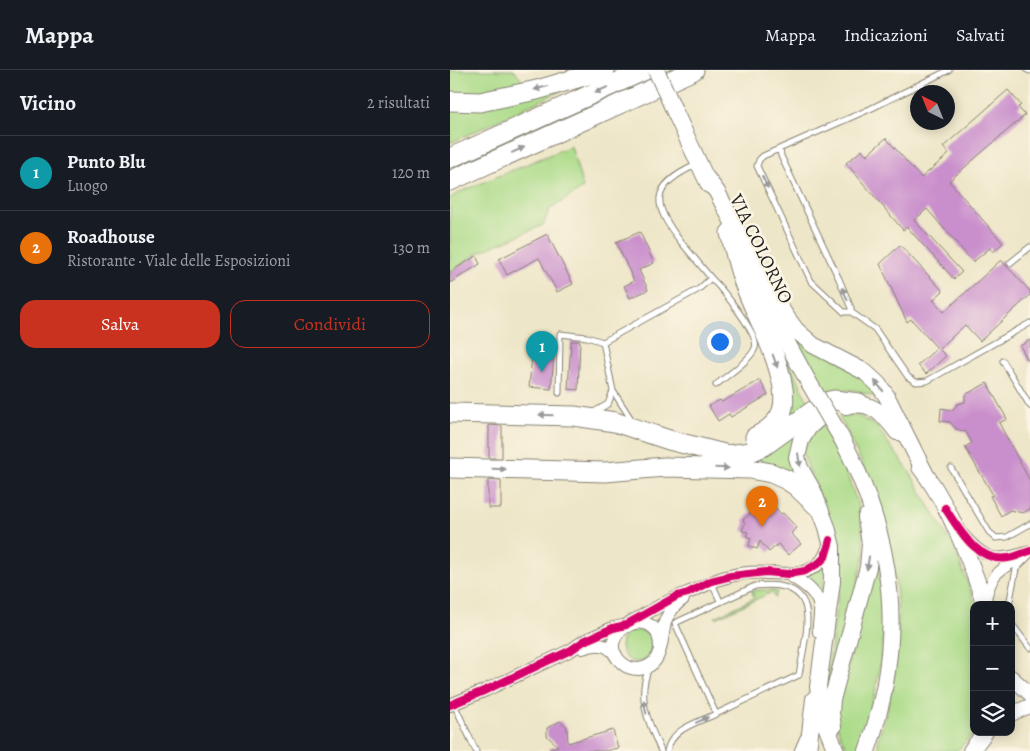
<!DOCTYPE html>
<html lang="it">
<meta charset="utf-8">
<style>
:root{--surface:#171b24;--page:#242831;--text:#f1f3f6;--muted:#9ea1a6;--line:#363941;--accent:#c8321e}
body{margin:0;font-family:Alegreya,serif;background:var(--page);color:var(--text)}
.controls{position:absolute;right:15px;bottom:15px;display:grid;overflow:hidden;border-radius:10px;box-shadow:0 2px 12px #0003}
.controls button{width:45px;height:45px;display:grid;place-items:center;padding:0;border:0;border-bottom:1px solid var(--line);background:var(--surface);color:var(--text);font:25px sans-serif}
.compass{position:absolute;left:460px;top:15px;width:45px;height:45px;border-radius:50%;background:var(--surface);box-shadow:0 2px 12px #0003;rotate:317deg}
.you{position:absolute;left:269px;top:271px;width:18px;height:18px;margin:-12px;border:4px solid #fff;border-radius:50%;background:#1a73e8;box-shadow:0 0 0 8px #1a73e833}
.badge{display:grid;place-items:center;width:32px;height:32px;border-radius:50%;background:var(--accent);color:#fff;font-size:16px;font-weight:700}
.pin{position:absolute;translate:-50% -41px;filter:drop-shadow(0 1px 2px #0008)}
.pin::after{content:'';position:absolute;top:26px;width:18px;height:15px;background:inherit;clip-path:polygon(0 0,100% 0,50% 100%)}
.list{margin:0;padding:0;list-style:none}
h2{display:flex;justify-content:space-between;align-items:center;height:65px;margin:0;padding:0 20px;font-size:21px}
h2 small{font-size:16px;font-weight:400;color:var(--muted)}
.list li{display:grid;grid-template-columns:32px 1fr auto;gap:15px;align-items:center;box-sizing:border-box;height:75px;padding:0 20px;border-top:1px solid var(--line)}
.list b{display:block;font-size:19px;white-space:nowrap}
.list p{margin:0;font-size:16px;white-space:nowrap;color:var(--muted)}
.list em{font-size:16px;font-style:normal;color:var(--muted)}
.actions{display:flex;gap:10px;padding:15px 20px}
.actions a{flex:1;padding:11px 0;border:1px solid var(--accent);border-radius:15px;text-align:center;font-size:18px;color:var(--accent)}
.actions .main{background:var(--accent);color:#fff}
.icon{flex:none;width:28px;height:28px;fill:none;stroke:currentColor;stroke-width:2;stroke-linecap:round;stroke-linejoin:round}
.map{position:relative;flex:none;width:580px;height:681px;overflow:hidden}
header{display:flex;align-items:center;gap:30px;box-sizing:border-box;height:70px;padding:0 25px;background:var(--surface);border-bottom:1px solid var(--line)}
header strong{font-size:24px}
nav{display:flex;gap:28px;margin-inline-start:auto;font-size:18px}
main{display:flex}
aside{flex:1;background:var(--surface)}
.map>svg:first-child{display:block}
</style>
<header>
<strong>Mappa</strong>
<nav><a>Mappa</a><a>Indicazioni</a><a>Salvati</a></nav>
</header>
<main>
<aside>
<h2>Vicino<small>2 risultati</small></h2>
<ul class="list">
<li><span class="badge" style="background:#0f9aa8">1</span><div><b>Punto Blu</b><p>Luogo</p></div><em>120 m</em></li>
<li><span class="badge" style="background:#e8710a">2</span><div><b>Roadhouse</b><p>Ristorante · Viale delle Esposizioni</p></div><em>130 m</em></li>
</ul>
<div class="actions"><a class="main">Salva</a><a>Condividi</a></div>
</aside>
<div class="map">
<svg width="580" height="681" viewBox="0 0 580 681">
<rect width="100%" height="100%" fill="#fcf5e5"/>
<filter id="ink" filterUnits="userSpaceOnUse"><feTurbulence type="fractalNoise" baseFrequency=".02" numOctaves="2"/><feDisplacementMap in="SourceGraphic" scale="10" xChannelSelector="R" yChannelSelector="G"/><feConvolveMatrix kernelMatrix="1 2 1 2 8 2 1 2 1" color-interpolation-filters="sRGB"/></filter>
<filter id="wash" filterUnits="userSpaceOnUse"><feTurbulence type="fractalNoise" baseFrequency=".0096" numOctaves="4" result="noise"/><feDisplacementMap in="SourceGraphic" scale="20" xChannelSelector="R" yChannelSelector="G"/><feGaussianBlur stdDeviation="1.12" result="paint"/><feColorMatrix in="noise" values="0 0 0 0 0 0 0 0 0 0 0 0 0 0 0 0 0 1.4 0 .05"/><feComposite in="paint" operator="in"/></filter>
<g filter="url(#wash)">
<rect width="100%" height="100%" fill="#eee6c8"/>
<!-- green -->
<path fill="#acdb89" stroke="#647c52" d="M0,0H64L77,17L0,27Z
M126,14L0,73V37Z
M121,76L133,118L100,139L93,155L30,182L0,202V128L10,122Z
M333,251L411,307L430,328L404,320H391L375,325Z
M327,272L351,315L350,317L360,334L329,354Z
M399,345H406L425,355L459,401L504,478L526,535H524L525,662L507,681H426L429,673L427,672C464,571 450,459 398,366L399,364L389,348Z
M373,355L384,374L386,373L410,441L415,483L382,613L375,622L390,510L389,480L352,381L364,362Z
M345,364V404L307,389Z
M426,486C428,498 431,511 432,524C438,577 425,631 408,681H399L390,665L385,648Z
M375,496L372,526L352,507Z
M305,520H323L327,522L325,528L322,522L266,548L265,547L304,528L302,521Z
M171 576a16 16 0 1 1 32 0a16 16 0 1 1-32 0Z"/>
<g id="blocks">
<!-- building -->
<path fill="#c98ecc" d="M558,20L571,35L568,37L575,45L499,111L553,173L543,182L540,178L523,192L477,139L464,150L512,202L504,209L457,157L453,160L396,93L412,80L417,85L436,68L471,108L499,84L493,77Z
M190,162L204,193L189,200L198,220L180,228L174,216L184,211L166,172Z
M97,164L123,214L107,222L89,188L57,205L49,189Z
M450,175L493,221L483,230L494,242L551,190L580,221V225L530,271L515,255L489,279L496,286L476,304L468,295L487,278L461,249L457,252L430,194Z
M26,186L30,194L0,213V202Z
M580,270V294L570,276Z
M121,271H130L128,320L118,319Z
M82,286L104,287L101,319L79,317Z
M310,310L318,325L281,347L279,344L268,351L259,336L270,330L272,332Z
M537,313L557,349L549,353L580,411V439L573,443L560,440L551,446L540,426L543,425L515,377L522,373L516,362L506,359L500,352L490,351L491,338L502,340L508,334L515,332V325Z
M39,355L52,356V388H39Z
M38,410L51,411V438H38Z
M317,428L331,444L333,443L347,458L341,463L351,474L338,485L328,474L319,482L310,471L307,479L299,476L301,468L296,466L298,462L292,461L295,453L293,450Z
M110,651L117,657L118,673L163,660L168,678L155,681H100V678L108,676L97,666V658Z"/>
</g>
</g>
<g filter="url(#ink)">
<use href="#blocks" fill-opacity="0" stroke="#858172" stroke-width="1"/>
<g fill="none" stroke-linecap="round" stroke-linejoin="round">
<!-- service casing -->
<g stroke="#858172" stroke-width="7">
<path id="service" d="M577,0L580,1
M330,79L331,86L389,209L401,238V242H394L361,211L307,96L309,90L313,86L420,39L499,0
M560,193L580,177
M261,208C271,218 310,265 305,278C301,290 276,306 266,315
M401,242L425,259L458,307L466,312L477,311L580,253
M153,272L163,321L183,352
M553,291L580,336
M109,323L110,264L137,267L153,272L249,219L261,208C251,196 241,184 231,172C202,135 199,116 246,95
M142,343L158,334L163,321
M501,398L539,462L546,468L557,467L580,454
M262,513L270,531
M305,516C376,508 356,560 349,605L266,644L225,553Z
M559,535L566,499L580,485
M561,553L580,578
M199,598C186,628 199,654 211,681
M4,634L26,681
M217,681C222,658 247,653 266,644
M347,681L353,667"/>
</g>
<!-- minor casing -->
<g stroke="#858172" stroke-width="12">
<path id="minor" d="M513,464C537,492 546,491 580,481
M535,532C543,502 545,503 571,488"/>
</g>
<!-- tertiary casing -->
<g stroke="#858172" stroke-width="14">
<path id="tertiary" d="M338,504C351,512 368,521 370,538C371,546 368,554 369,562
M179,553C198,543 217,530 237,523C252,518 264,509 280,506C292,503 306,502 318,503C331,503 344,506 356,501C372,495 375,487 380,473
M133,578C146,573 157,573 166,585
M210,578C210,527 138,564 172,593C176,597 183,599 189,599C215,596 210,567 216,549C220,541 225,534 233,529
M0,635L36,620L121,580L134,571L163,558L173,556"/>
</g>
<!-- secondary casing -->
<g stroke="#858172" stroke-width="16">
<path id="secondary" d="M561,607L580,624
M561,644L580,636"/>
</g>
<!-- primary casing -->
<g stroke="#858172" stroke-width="18">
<path id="primary" d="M224,40L259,115
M255,106L267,122L303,191L335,245L346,260L363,275L415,302L428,314L436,325L476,405
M299,203L358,311
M396,336C419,329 434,344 447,362
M369,348L359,357L351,370L347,387L350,398L363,421L377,457L382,477V512L368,617L372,646L386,681
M392,369C446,472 456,571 417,681
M470,397C500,436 520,489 535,535
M383,657L381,643L382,630L418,497L420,474L416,447
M358,681L364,629
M521,681L535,662"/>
</g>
<!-- motorway casing -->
<g stroke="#858172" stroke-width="21">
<path id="motorway" d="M0,31L30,32L87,20L155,0
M0,88L195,0
M0,111L244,0
M280,163C285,181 289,201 296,218C307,247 342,311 332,341C328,353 315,362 305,367
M379,331L384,330L409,333
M0,343L124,346L165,352L219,370L278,385L300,382L314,376L364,340
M0,398L155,402L215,397L300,399L321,403L337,410L346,416L367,436"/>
</g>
<!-- service -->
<use href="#service" stroke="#fff" stroke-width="5"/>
<!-- minor -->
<use href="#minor" stroke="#fff" stroke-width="10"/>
<!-- tertiary -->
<use href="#tertiary" stroke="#fff" stroke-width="12"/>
<!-- secondary -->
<use href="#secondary" stroke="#fff" stroke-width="14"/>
<!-- primary -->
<use href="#primary" stroke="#fff" stroke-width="16"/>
<!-- motorway -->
<use href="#motorway" stroke="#fff" stroke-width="19"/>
<!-- primary-bridge casing -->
<g stroke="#858172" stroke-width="18" stroke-linecap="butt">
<path id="primary-bridge" d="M206,0L224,40
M358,311L392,369"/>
</g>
<!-- primary-bridge -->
<use href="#primary-bridge" stroke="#fff" stroke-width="16"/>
<!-- cycleway casing -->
<g stroke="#fcf5e5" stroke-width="11">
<path id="cycleway" d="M495,438C509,459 527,493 558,488C565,487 573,483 580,481
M179,553L227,526L238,523L261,511L281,506L316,502L338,504L355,501L369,493L375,487L380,470
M0,635L36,620L121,580L134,571L163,558L176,555"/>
</g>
<!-- cycleway -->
<use href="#cycleway" stroke="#d6006c" stroke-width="8"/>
</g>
<!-- one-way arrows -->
<defs><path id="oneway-solid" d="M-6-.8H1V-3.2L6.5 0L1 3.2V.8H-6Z" transform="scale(1.25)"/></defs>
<g fill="#999">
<use href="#oneway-solid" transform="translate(91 18) rotate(165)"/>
<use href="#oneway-solid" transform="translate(151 20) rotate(156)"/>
<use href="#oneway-solid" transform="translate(68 80) rotate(-25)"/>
<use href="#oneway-solid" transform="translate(315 112) rotate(64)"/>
<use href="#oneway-solid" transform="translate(395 224) rotate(-112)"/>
<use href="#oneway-solid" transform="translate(325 291) rotate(70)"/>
<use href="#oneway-solid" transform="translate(429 316) rotate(-130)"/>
<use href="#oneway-solid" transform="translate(96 345) rotate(-178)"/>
<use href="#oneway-solid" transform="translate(349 390) rotate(82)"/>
<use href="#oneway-solid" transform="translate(272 398) rotate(2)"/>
<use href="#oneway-solid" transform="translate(49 399) rotate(1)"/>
<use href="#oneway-solid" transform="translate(418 493) rotate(99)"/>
<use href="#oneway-solid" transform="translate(195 637) rotate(-100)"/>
<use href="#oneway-solid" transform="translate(252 650) rotate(-25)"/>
</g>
</g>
<g text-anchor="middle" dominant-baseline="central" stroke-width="5" stroke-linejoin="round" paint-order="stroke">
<!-- street labels -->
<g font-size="19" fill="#1c1c1c" stroke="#fcf5e5">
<text transform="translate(311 179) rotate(64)">VIA COLORNO</text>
</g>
</g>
</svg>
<div class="controls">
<button>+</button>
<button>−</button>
<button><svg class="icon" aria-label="layers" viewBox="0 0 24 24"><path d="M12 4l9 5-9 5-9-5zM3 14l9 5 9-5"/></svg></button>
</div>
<svg class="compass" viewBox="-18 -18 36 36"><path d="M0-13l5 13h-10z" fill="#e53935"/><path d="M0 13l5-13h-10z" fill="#9ea1a6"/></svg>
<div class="you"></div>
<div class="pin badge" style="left:92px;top:302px;background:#0f9aa8">1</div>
<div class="pin badge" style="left:312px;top:457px;background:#e8710a">2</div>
</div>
</main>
